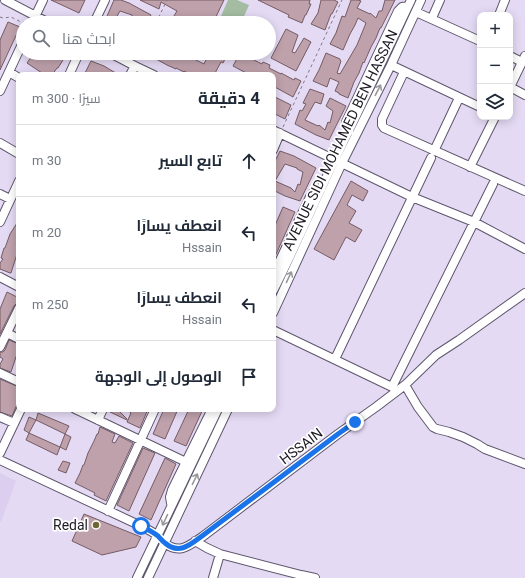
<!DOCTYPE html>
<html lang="ar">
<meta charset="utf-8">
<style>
:root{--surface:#fff;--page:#f6f6f7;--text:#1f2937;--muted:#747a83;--line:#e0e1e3}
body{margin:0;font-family:Roboto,Cairo,sans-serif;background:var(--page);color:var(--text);direction:rtl}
.controls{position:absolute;right:12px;top:12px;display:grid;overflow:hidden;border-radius:8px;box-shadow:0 2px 10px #0003}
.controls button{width:36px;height:36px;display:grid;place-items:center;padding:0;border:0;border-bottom:1px solid var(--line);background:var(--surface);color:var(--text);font:20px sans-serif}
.stop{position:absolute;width:12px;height:12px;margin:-9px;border:3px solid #1a73e8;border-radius:50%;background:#fff}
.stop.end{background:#1a73e8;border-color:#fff;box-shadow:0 1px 4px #0008}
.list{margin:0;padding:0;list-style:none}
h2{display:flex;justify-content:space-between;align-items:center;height:52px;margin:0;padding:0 16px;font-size:17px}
h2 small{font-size:13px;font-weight:400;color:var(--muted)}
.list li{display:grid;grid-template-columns:26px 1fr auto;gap:12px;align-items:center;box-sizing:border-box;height:72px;padding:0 16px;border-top:1px solid var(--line)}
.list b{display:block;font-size:15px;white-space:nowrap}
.list p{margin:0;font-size:13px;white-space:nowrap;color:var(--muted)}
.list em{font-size:13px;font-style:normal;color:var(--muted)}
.icon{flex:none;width:22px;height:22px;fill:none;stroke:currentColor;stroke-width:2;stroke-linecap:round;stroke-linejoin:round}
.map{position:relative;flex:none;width:525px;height:578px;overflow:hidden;direction:ltr}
.search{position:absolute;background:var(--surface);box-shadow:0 2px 10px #0003;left:16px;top:16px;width:260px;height:44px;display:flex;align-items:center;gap:10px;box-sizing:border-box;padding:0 14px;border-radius:22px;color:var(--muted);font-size:15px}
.panel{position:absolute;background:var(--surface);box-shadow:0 2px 10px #0003;left:16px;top:72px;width:260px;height:340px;border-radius:8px;direction:rtl}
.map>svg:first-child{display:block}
</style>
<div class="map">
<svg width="525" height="578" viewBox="0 0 525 578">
<rect width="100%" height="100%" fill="#e4daf4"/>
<!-- built -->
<path fill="#dbceef" d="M0,473L16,481L1,522L0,521Z"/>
<!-- green -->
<path fill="#a4bca1" d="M228,0H237L249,5L241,23H218Z"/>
<!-- building -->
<path fill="#bea1ab" stroke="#755b64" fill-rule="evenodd" d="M51,0H85L79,13Z
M114,0H121L129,3L151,15L147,23H137L138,20L132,16V15L120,11L113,23H104Z
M140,0H224L213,23H203L196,20L195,23H188L174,16L177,11L161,2L159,9Z
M258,0H310L309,4H311L306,15H305L302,23L288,17L289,15Z
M321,0H334L338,2L332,14H331L325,30L311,24L318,13Z
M351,0H358L361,1L357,8L370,14V13L376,18L379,11H382L385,0H395L381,28H380L376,38L371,47L364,63L363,62L359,73L354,82L348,98L339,94V93L335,91L339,82L330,78L327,87L313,81L319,70L326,53L340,59V60L341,61L337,73L340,74L357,45L366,23L358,18L355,25L350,34L343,50L330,44L336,33L342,16L345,17Z
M8,22L20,27L0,70V40Z
M286,29L298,35L292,52L295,53L304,38L311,42L296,71L271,58Z
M34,53H53L63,60L58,68H57L52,75H45L27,63Z
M145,53H182L204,64L209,53H228L223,63L221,62L214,75H192L184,71V72L176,68V69L167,65Z
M240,53L262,64L263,62L270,65L269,68L281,74V73L294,80L295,78L301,81L293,97L273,86V75H250L233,66Z
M91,61L104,66L119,75H84Z
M310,89L324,94L321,104L315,102L305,120L318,126L319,125L325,130L328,122L330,123L333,111L326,106L330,98L346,106L329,140L316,135L295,124L300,110L302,111L306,104L303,103Z
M273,96L291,105L285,119L273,113Z
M280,151L294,156L316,168L300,201L285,196L273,190V165ZM285,164L297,168V169L303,172L300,185L298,184L295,192L291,188L275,181Z
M351,181L368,191L363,201L352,195L347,205L356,211L349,223L362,230L355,242L346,237L334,260L314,249Z
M283,207L295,212L273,261V230Z
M19,220V248L11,273H10L0,269V263L3,259L1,258L4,248H5L10,234Z
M7,292L19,298L17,303L14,306L0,334V309Z
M9,340L19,344V348L11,372L0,368V364L3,359L0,357V352H3L5,350Z
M0,379L19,387V402H18L12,416L0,412Z
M108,409H121L120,412L127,419V420L108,411Z
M132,409H148L140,428L127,422L131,413H130Z
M164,409H178L165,439L153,434Z
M189,409H203L186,446L174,441Z
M38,413L69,426L65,434L36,420Z
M29,417L36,420L29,433L24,430Z
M100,427L115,434L112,442L115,443L119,436L133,443L106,501L94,495L95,493L75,483L80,473L83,465H84L88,453L94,441L97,434H98Z
M29,433L60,447L57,455L26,440Z
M65,434L71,437L66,450L60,447Z
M143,448L155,453L129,511L117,505Z
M165,458L176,464L151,520L139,514Z
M63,461L70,463L66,473L58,470Z
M84,514L141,537L136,547L102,555L72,541Z"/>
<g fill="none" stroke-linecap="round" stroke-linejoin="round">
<!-- minor casing -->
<g stroke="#5e566c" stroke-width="10">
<path id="minor" d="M5,0L49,23
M416,12L480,41
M499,15L505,0
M432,18L440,0
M32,23L43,0
M94,23L105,0
M110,53L135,66L154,75
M510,56L522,62
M391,65L480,107
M9,72L19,78
M404,72L382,119V125L384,128L525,191
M69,75L79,53
M130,75L135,66
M510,87L525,56
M510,87L525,95
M0,91L23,42
M273,130L412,197L474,222L525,249
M349,131L346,122L398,11L402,7L408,6
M0,143L19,154
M273,150L280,133
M434,151L459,98
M470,167L495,117
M0,194L10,199
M0,222L19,181
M273,275L310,197L314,191L321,189
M0,277L19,287
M273,291C295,248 314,203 335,159C361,106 386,53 411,0
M273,313L342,163L391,65L421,0
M273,330L392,387L493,184
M7,333L19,339
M0,347L19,308
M335,359L431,158
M0,373L19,382
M405,385L418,407L433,427L437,429L449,432L463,437L477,444L485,449L525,464
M75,409L186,462
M0,417L14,423
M98,420L103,409
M0,453L21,409
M0,460L141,526C147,529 153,532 158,536C160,538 162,541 165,543C179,555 190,545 202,537L338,434L376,407L405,385L436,355L459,340L525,293
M171,503L170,497L172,490L212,409
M108,511L155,409
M195,541L207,548L220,554L301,575L315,578
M137,578L218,409
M148,578L228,409
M213,578L220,554"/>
</g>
<!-- path -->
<path stroke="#7f798a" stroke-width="1" stroke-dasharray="3 3" stroke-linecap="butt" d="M0,17L3,18L11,17L23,23L25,20
M156,23L167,0
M138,60L141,53
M283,127L342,0"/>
<!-- minor -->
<use href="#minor" stroke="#fff" stroke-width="8"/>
</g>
<!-- one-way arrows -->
<defs><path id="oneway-shaft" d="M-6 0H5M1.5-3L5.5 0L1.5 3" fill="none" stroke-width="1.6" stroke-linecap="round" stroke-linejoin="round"/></defs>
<g stroke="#99989c">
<use href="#oneway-shaft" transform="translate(378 90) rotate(-63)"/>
<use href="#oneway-shaft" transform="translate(289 277) rotate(-65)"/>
<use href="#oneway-shaft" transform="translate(195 479) rotate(-64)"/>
<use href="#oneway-shaft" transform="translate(165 520) rotate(115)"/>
</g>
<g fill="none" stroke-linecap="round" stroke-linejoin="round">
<!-- route -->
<path stroke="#1a73e8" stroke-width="5" d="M141,526C147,529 153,532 158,536C160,538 162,541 165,543C179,555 190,545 202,536L338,434L355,422"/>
</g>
<!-- markers -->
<circle fill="#6e6733" stroke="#fff" stroke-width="1.5" cx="96" cy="525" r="4"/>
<g text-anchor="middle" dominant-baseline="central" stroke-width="3.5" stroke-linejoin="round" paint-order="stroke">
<!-- street labels -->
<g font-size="14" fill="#1d1a23" stroke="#fff">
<text transform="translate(340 140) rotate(-64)">AVENUE SIDI MOHAMED BEN HASSAN</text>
<text transform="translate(301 446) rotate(-37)">HSSAIN</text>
</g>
<!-- poi labels -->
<g font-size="14" fill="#1d1a23" stroke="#fff" text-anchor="end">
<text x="88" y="525">Redal</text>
</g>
</g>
</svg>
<div class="controls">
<button>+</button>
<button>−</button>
<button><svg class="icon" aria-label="layers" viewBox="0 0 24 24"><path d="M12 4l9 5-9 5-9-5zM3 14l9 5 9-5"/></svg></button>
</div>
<div class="stop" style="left:141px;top:526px"></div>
<div class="stop end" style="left:355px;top:422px"></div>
<div class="search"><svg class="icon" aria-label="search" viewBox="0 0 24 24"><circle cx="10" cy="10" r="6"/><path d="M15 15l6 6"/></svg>ابحث هنا</div>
<section class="panel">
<h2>4 دقيقة<small>سيرًا · 300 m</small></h2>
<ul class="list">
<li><svg class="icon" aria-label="ahead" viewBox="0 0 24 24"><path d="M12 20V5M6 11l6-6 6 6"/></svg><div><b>تابع السير</b></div><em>30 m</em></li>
<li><svg class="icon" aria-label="left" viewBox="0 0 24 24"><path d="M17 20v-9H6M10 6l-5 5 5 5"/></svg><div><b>انعطف يسارًا</b><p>Hssain</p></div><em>20 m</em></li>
<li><svg class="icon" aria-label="left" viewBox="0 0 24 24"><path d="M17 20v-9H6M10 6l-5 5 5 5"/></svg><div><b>انعطف يسارًا</b><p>Hssain</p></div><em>250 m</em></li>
<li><svg class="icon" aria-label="arrive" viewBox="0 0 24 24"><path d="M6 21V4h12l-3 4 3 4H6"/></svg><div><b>الوصول إلى الوجهة</b></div></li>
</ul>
</section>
</div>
